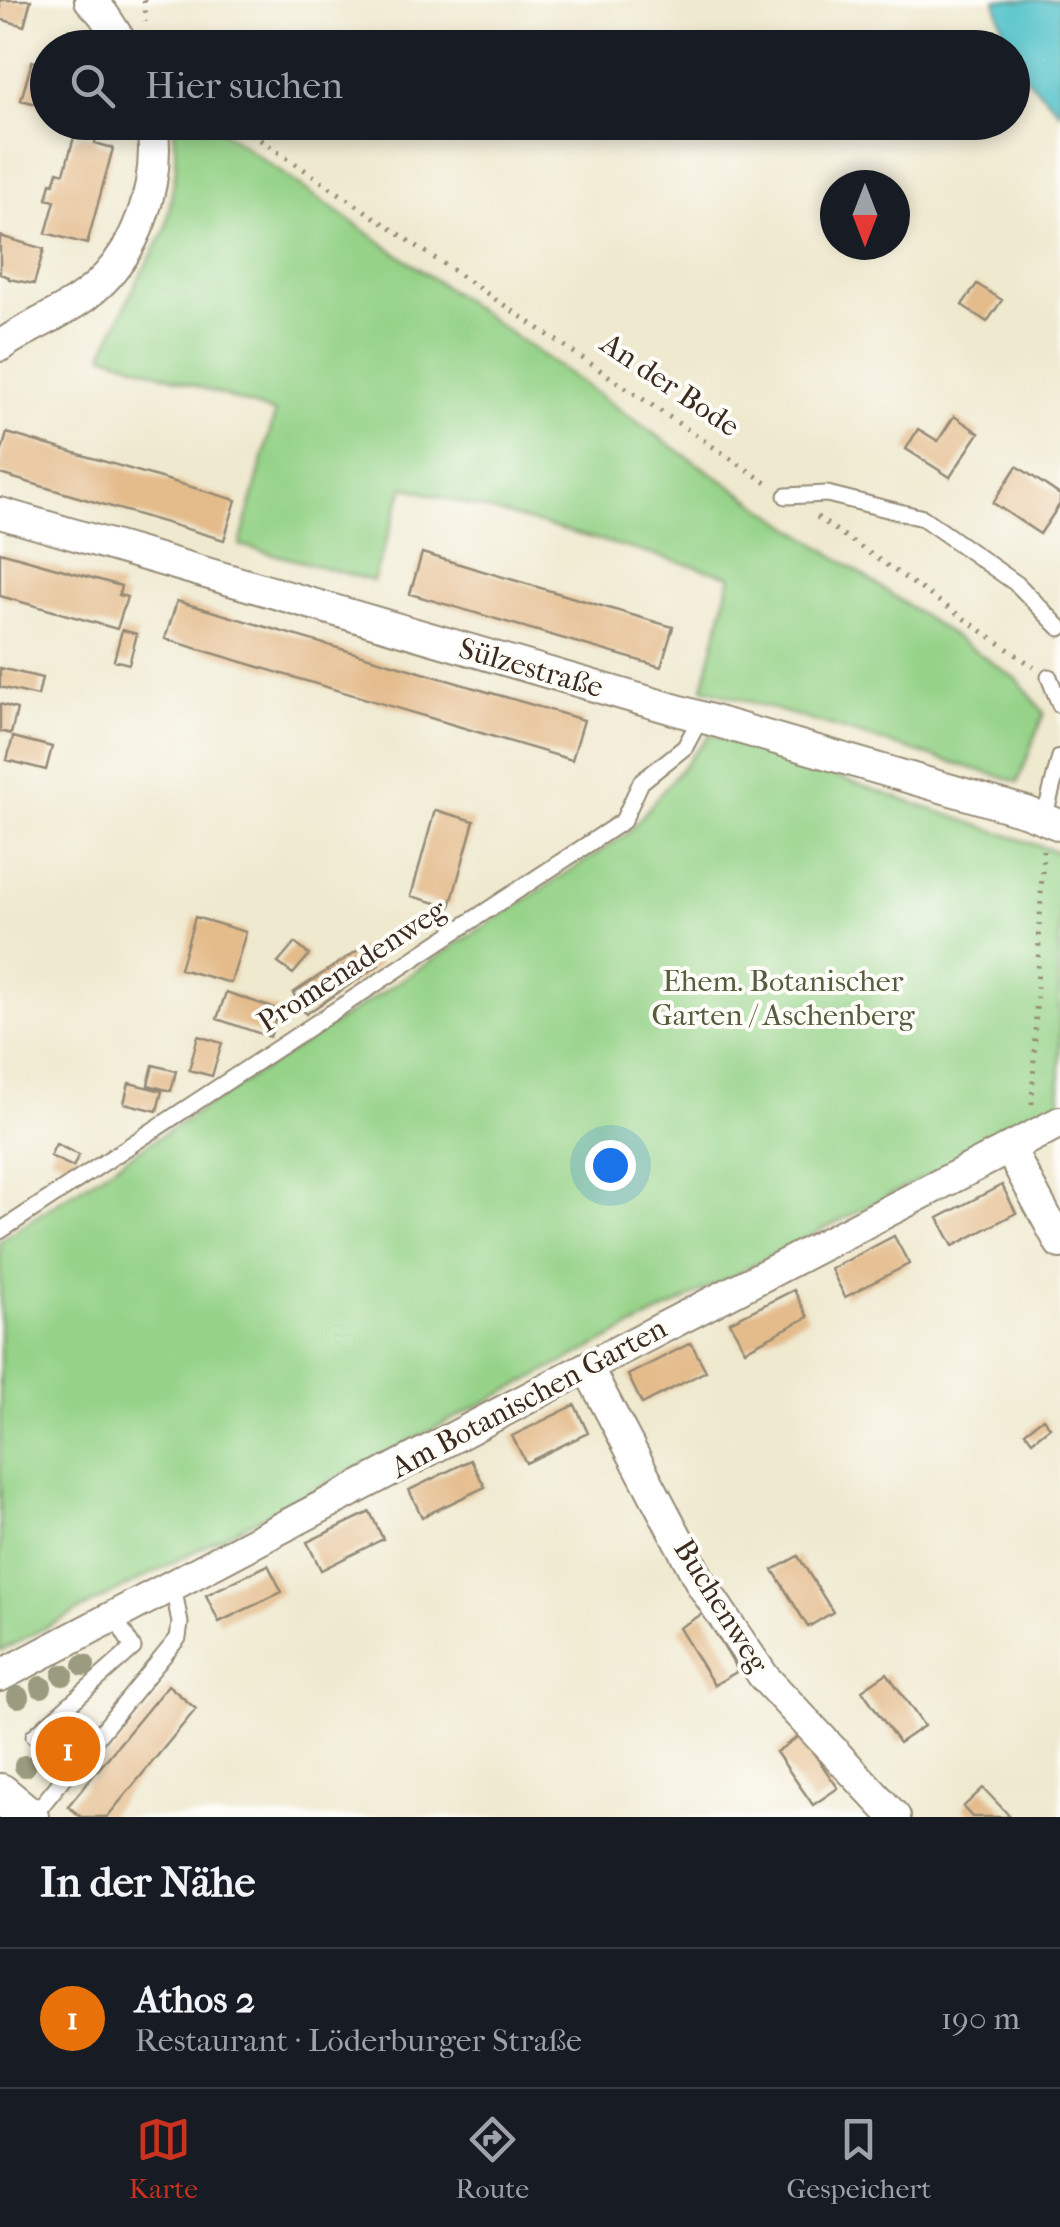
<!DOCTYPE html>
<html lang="de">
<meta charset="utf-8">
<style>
:root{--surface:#171b24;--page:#20242c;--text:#f1f3f6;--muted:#9ea1a6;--line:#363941;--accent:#c8321e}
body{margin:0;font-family:"IM FELL French Canon",serif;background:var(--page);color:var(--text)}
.compass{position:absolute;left:820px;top:170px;width:90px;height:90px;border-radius:50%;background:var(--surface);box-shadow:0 5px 15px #0003;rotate:180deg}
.you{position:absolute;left:610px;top:1165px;width:35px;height:35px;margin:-25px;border:8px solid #fff;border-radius:50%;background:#1a73e8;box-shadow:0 0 0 15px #1a73e833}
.badge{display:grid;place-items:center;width:65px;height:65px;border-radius:50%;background:var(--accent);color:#fff;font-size:32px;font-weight:700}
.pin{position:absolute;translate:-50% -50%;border:5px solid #fff;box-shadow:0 2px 10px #0006}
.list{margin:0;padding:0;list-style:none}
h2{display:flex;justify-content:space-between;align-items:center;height:130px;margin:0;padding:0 40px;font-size:42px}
h2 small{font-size:32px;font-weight:400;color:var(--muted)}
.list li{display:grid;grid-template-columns:65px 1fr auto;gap:30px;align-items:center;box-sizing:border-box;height:140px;padding:0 40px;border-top:2px solid var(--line)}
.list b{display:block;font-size:38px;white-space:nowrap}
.list p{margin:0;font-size:32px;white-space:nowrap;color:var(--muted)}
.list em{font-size:32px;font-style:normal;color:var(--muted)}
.icon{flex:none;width:55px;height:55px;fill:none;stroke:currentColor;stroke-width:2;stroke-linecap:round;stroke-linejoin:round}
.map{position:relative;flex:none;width:1060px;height:1817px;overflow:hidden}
.search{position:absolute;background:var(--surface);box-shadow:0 5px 15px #0003;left:30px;right:30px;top:30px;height:110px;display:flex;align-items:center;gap:25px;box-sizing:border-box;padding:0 35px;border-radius:55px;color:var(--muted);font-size:38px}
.sheet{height:270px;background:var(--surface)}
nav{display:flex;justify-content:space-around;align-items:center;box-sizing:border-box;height:140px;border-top:2px solid var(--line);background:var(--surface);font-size:28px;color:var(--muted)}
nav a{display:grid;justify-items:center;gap:5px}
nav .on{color:var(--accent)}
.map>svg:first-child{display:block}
</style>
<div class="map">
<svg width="1060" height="1817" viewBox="0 0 1060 1817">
<rect width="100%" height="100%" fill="#fdfcf7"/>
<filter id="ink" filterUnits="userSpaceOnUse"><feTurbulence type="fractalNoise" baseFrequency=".01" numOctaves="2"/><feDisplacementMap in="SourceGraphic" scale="20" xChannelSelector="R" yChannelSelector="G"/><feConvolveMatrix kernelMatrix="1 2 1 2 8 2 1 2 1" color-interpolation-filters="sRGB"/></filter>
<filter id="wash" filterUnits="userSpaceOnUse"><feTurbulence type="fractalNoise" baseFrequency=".0048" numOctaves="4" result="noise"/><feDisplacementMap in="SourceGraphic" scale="40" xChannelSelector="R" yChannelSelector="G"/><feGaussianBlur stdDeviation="2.25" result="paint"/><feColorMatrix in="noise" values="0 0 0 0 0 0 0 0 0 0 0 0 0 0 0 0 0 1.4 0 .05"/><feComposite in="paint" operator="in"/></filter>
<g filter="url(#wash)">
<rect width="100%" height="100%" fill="#efe9cf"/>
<!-- green -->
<path fill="#96d389" stroke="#687e54" stroke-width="2.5" d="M174,123H211L670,445L1018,680L1044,713L1018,782L703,688L731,576L404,487L373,581L240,545L275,413L103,354L137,281L166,229L176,168Z
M710,734L1060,853V1108L0,1651V1240L627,834Z"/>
<!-- water -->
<path fill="#56c4cb" stroke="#487774" stroke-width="2.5" d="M995,0H1060V112L1014,65L1012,48L1009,47Z"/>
<g id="blocks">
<!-- building -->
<path fill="#e4bb8b" d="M0,0H31L24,26L0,19Z
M32,61L48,66V107L21,100Z
M80,134L96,138L95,143L113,148L87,244L46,233L55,201L47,199L51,183L54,184L58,171L64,173L74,137L78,138Z
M0,236L44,249L34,284L9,279V277L0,274Z
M977,284L1002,300L987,322L962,305Z
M954,416L979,433L950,477L906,449L918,429L938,441Z
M7,433L236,500L224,540L0,474V457Z
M1017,466L1060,495V504L1040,534L993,503Z
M0,552L121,586L119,595L127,597L117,629L0,596Z
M422,553L673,627L661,667L410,594Z
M177,601L584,720L572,760L165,639Z
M122,630L137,634L129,664L114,660Z
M0,668L42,678L38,696L0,687Z
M0,704L17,709L11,734L0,731Z
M13,737L52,747L46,770L7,760Z
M435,810L474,821L450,907L411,896Z
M195,917L246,932L231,983L180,969Z
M295,943L309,955L293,974L278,963Z
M366,945L379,965L306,1014L293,993Z
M226,992L279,1010L270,1037L217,1019Z
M198,1036L222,1043L212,1076L189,1070Z
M153,1065L176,1071L171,1091L148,1085Z
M129,1083L162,1091L157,1111L124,1103Z
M56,1144L79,1155L73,1167L50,1156Z
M1002,1185L1016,1213L953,1246L938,1218Z
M894,1236L909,1264L845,1297L831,1269Z
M794,1290L808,1317L745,1350L730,1322Z
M691,1343L706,1371L642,1404L628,1375Z
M575,1405L588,1433L526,1463L512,1436Z
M1043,1418L1050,1427L1032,1441L1025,1432Z
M471,1460L485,1487L422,1517L409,1490Z
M370,1512L383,1539L321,1570L307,1542Z
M798,1556L833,1612L808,1627L773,1570Z
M268,1565L282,1592L219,1622L206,1595Z
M704,1613L738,1671L714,1685L679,1628Z
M887,1673L924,1726L899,1743L862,1690Z
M168,1685L196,1709L107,1817H81L68,1806Z
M801,1735L838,1788L813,1805L776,1752Z
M983,1788L1004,1810L1010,1817H972L963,1807Z"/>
</g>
</g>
<g filter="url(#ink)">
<use href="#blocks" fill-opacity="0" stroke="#958a76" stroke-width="2.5"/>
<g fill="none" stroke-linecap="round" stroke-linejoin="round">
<!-- lane casing -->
<g stroke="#958a76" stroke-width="19">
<path id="lane" d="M786,496L827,494L923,518L1017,584L1060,628
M1049,677L1060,705
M1044,819L1060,757
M0,1231L623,821L641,782L685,747L701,717
M34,1736L133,1648L114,1616
M32,1817L178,1638L180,1623L173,1585"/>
</g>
<!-- street casing -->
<g stroke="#958a76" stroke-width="34">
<path id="street" d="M90,0L103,14L125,48
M0,346C27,327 60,315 86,295C137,257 161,185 152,122
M0,513L1027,812L1060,825
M1009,1148L1060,1243
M587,1367L702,1585L764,1677L895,1817
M0,1676L587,1367L1060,1122"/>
</g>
<!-- secondary casing -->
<g stroke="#958a76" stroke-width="44">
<path id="secondary" d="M0,1794L28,1817"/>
</g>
<!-- path -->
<path stroke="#958a76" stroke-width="5" stroke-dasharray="2.5 8" stroke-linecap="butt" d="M144,0L145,22
M234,122L771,486
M817,517L1034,667
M1032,1104L1043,850"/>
<!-- lane -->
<use href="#lane" stroke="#fff" stroke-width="15"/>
<!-- street -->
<use href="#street" stroke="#fff" stroke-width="30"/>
<!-- secondary -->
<use href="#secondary" stroke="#fff" stroke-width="40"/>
</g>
<!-- trees -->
<g fill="#9b9c7f">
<circle cx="84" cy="1665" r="11"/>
<circle cx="63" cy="1675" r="11"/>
<circle cx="41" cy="1687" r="11"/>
<circle cx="18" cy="1697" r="11"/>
<circle cx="25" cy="1766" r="11"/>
</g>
</g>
<g text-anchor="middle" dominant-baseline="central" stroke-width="8" stroke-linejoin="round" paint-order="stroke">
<!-- street labels -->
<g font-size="30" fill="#3b2a1e" stroke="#fdfcf7">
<text transform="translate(670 385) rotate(34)">An der Bode</text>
<text transform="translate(531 668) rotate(16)">Sülzestraße</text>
<text transform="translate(352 966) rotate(-33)">Promenadenweg</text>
<text transform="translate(529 1398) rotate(-28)">Am Botanischen Garten</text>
<text transform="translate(721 1606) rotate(58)">Buchenweg</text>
</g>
<!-- park labels -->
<g font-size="30" fill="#565d3e" stroke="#fdfcf7">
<text x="783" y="981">Ehem. Botanischer<tspan x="783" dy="34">Garten / Aschenberg</tspan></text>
</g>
</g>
</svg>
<svg class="compass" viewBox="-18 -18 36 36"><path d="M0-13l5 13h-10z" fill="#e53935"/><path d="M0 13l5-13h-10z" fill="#9ea1a6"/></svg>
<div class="you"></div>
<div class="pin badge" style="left:68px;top:1749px;background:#e8710a">1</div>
<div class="search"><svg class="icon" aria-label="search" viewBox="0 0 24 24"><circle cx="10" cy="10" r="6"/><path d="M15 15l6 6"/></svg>Hier suchen</div>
</div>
<section class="sheet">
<h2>In der Nähe<small></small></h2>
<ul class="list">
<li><span class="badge" style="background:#e8710a">1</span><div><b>Athos 2</b><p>Restaurant · Löderburger Straße</p></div><em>190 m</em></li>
</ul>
</section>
<nav>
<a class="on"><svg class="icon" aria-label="map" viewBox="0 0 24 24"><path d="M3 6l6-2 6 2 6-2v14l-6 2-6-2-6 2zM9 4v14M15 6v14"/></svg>Karte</a>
<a><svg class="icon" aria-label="directions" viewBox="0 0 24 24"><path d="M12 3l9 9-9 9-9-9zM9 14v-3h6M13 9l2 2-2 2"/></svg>Route</a>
<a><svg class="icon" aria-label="saved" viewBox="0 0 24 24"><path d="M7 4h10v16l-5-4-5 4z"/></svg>Gespeichert</a>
</nav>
